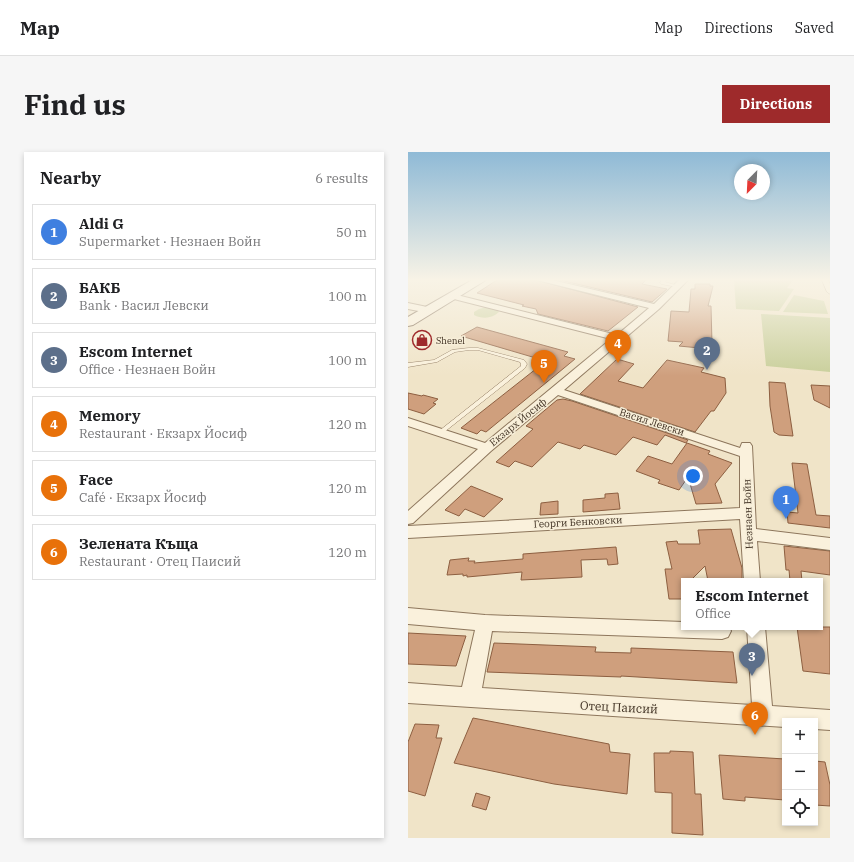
<!DOCTYPE html>
<meta charset="utf-8">
<style>
:root{--surface:#fff;--page:#f6f6f6;--text:#202124;--muted:#757577;--line:#e0e0e0;--accent:#9e2a2b}
body{margin:0;font-family:"IBM Plex Serif",serif;background:var(--page);color:var(--text)}
.controls{position:absolute;right:12px;bottom:12px;display:grid;overflow:hidden;border-radius:0px;box-shadow:0 2px 6px #0003}
.controls button{width:36px;height:36px;display:grid;place-items:center;padding:0;border:0;border-bottom:1px solid var(--line);background:var(--surface);color:var(--text);font:20px sans-serif}
.compass{position:absolute;left:326px;top:12px;width:36px;height:36px;border-radius:50%;background:var(--surface);box-shadow:0 2px 6px #0003;rotate:204deg}
.you{position:absolute;left:285px;top:324px;width:14px;height:14px;margin:-10px;border:3px solid #fff;border-radius:50%;background:#1a73e8;box-shadow:0 0 0 6px #1a73e833}
.badge{display:grid;place-items:center;width:26px;height:26px;border-radius:50%;background:var(--accent);color:#fff;font-size:13px;font-weight:700}
.pin{position:absolute;translate:-50% -33px;filter:drop-shadow(0 1px 2px #0008)}
.pin::after{content:'';position:absolute;top:21px;width:14px;height:12px;background:inherit;clip-path:polygon(0 0,100% 0,50% 100%)}
.popup{position:absolute;left:273px;top:426px;width:142px;height:52px;box-sizing:border-box;display:grid;place-content:center;border-radius:0px;background:var(--surface);filter:drop-shadow(0 1px 3px #0005);font-size:13px;white-space:nowrap;color:var(--muted)}
.popup b{font-size:15px;color:var(--text)}
.popup::after{content:'';position:absolute;left:50%;top:100%;margin-left:-8px;border:8px solid transparent;border-top-color:var(--surface)}
.list{margin:0;padding:0;list-style:none}
h2{display:flex;justify-content:space-between;align-items:center;height:52px;margin:0;padding:0 16px;font-size:17px}
h2 small{font-size:13px;font-weight:400;color:var(--muted)}
.list li{display:grid;grid-template-columns:26px 1fr auto;gap:12px;align-items:center;box-sizing:border-box;height:56px;margin:0 8px 8px;padding:0 8px;border:1px solid var(--line);border-radius:0px}
.list b{display:block;font-size:15px;white-space:nowrap}
.list p{margin:0;font-size:13px;white-space:nowrap;color:var(--muted)}
.list em{font-size:13px;font-style:normal;color:var(--muted)}
.icon{flex:none;width:22px;height:22px;fill:none;stroke:currentColor;stroke-width:2;stroke-linecap:round;stroke-linejoin:round}
.map{position:relative;flex:none;width:422px;height:686px;overflow:hidden;border-radius:0px}
header{display:flex;align-items:center;gap:24px;box-sizing:border-box;height:56px;padding:0 20px;background:var(--surface);border-bottom:1px solid var(--line)}
header strong{font-size:19px}
nav{display:flex;gap:22px;margin-inline-start:auto;font-size:14px}
.intro{display:flex;align-items:center;justify-content:space-between;box-sizing:border-box;height:96px;padding:0 24px}
h1{margin:0;font-size:28px}
.button{padding:10px 18px;border-radius:0px;background:var(--accent);color:#fff;font-size:14px;font-weight:700}
main{display:flex;gap:24px;padding:0 24px}
aside{flex:1;background:var(--surface);border-radius:0px;box-shadow:0 2px 6px #0003}
.map>svg:first-child{display:block}
</style>
<header>
<strong>Map</strong>
<nav><a>Map</a><a>Directions</a><a>Saved</a></nav>
</header>
<div class="intro"><h1>Find us</h1><a class="button">Directions</a></div>
<main>
<aside>
<h2>Nearby<small>6 results</small></h2>
<ul class="list">
<li><span class="badge" style="background:#3f7fe0">1</span><div><b>Aldi G</b><p>Supermarket · Незнаен Войн</p></div><em>50 m</em></li>
<li><span class="badge" style="background:#5c6f8a">2</span><div><b>БАКБ</b><p>Bank · Васил Левски</p></div><em>100 m</em></li>
<li><span class="badge" style="background:#5c6f8a">3</span><div><b>Escom Internet</b><p>Office · Незнаен Войн</p></div><em>100 m</em></li>
<li><span class="badge" style="background:#e8710a">4</span><div><b>Memory</b><p>Restaurant · Екзарх Йосиф</p></div><em>120 m</em></li>
<li><span class="badge" style="background:#e8710a">5</span><div><b>Face</b><p>Café · Екзарх Йосиф</p></div><em>120 m</em></li>
<li><span class="badge" style="background:#e8710a">6</span><div><b>Зелената Къща</b><p>Restaurant · Отец Паисий</p></div><em>120 m</em></li>
</ul>
</aside>
<div class="map">
<svg width="422" height="686" viewBox="0 0 422 686">
<rect width="100%" height="100%" fill="#f0e4c8"/>
<!-- green -->
<path fill="#c9cf9b" d="M326,128H385L379,136L386,137L371,159L328,157Z
M386,143L416,149L420,162L375,160Z
M79,155L89,157L91,160C84,167 74,167 66,163V160L71,157Z
M353,162L422,166V220L358,214Z"/>
<!-- building -->
<path fill="#cf9f7d" stroke="#8d5f41" d="M89,128H128L230,155L200,179L130,162L128,157L114,154L116,153L69,141Z
M152,128H238L234,132L259,137L244,150Z
M287,132H302V134H305L300,154H303L304,192H302V197L271,194L275,190L260,189L263,159L281,160L283,137H287Z
M69,175L160,200L156,204L167,207L78,280L73,278L69,282L53,276L138,209L53,184Z
M209,207L226,212L210,229L235,236L259,208L296,216L293,220L317,226L318,241L306,259H303L287,280L172,242Z
M361,230L377,231L385,284L371,283L366,280L362,254Z
M403,233L422,234V256L406,248Z
M0,241L14,244L15,243L30,247L25,251L28,252L16,262L0,257Z
M155,247L164,249L280,288L278,291L257,283L249,293L225,285L208,303L176,293L172,297L150,290L124,315L107,309L101,315L88,310L125,277L118,274L149,248Z
M279,291L302,299L300,302L324,311L307,332L314,351L288,352L280,325L271,338L250,331L252,328L228,319L240,304L264,312Z
M384,311L399,312L408,363L422,364V376L380,371L379,360L390,361Z
M63,334L95,347L76,365L57,357L51,364L37,358Z
M210,341L212,357L175,360V348L197,346V342Z
M150,349V362L132,363L133,351Z
M323,377L334,416V429H300L297,414L282,429H276V447H261L257,417H264L258,390L269,389L270,392H292L290,378Z
M376,394L422,399V423L393,419L394,429H382L381,418H378Z
M208,395L210,412L200,413L199,407L173,408L174,425L113,428L114,420L59,425V423L55,424V422L39,423L42,408L61,406L60,409H67L66,411L115,407V402Z
M389,475H422V522L395,519Z
M0,481L58,484L48,514L0,512Z
M86,491L188,495L187,500L223,501V496L325,500L329,531L213,524V525L185,524L79,520Z
M65,566L201,592L202,600L222,602L219,642L146,632L46,611Z
M7,572L31,573L28,586H34L17,644L0,639V590Z
M262,599L285,600L287,642H293L295,683L264,681V641L247,640L246,601H262Z
M311,603L377,607V648L337,645V649L315,647Z
M407,609L417,610L422,633V654L407,653Z
M68,641L82,645L78,658L64,654Z"/>
<g fill="none" stroke-linecap="round" stroke-linejoin="round">
<!-- service casing -->
<g stroke="#8d765c" stroke-width="1">
<path id="service" d="M254,128H259L257,130L271,134L269,135L253,132L252,131Z
M61,196H70L116,208L119,212L117,216L35,281H31L30,280L31,279L113,214V212L112,210L70,198H61L47,200L29,210L0,215V211L26,208L44,198Z"/>
</g>
<!-- pedestrian casing -->
<g stroke="#8d765c" stroke-width="1">
<path id="pedestrian" d="M414,128H420L422,132V142L419,140Z"/>
</g>
<!-- minor casing -->
<g stroke="#8d765c" stroke-width="2">
<path id="minor" d="M129,128H144L246,152L271,128H280L251,157L156,238L332,296L334,291H342L344,294L348,377L422,386V398L349,389L352,429H336L332,367L0,386V374L332,356V304L150,243L83,299L5,371L0,372V359L70,297L0,274V266L77,291L203,187L42,146L41,144L42,142H45L209,183L241,156Z
M0,151L24,156L25,158L21,161L0,157Z
M0,456L77,463L276,470V475H321L323,479L320,485L314,487L84,479L74,536L344,553L339,475H357L364,554L422,558V578L407,577V569H377V575L0,551V531L54,535L67,478L0,472Z"/>
</g>
<!-- secondary casing -->
<g stroke="#6f573f" stroke-width="2">
<path id="secondary" d="M64,128H78L5,173L0,174V165Z"/>
</g>
<!-- service -->
<use href="#service" fill="#faf1dc" fill-rule="evenodd"/>
<!-- pedestrian -->
<use href="#pedestrian" fill="#faf1dc" fill-rule="evenodd"/>
<!-- minor -->
<use href="#minor" fill="#faf1dc" fill-rule="evenodd"/>
<!-- secondary -->
<use href="#secondary" fill="#faf1dc" fill-rule="evenodd"/>
</g>
<!-- sky -->
<linearGradient id="sky" x2="0" y2="1"><stop stop-color="#8fbad6"/><stop offset="0.57" stop-color="#f8f3e6"/><stop offset="1" stop-color="#f8f3e6" stop-opacity="0"/></linearGradient>
<rect width="422" height="224" fill="url(#sky)"/>
<!-- icons -->
<defs>
<g id="shop-ring" transform="scale(1)"><circle r="9.5" fill="#f7eed8" stroke="#9e2a2b" stroke-width="1.5"/><path d="M-5-2.5h2.3a2.7 3.5 0 0 1 5.4 0H5L5.5 6h-11ZM-1.5-2.5h3a1.5 2.3 0 0 0-3 0Z" fill="#9e2a2b"/></g>
</defs>
<g fill-rule="evenodd">
<use href="#shop-ring" x="14" y="188"/>
</g>
<g text-anchor="middle" dominant-baseline="central" stroke-width="3" stroke-linejoin="round" paint-order="stroke">
<!-- far-poi labels -->
<g font-size="9" fill="#3d2e20" stroke="#f7eed8" text-anchor="start">
<text x="28" y="188">Shenel</text>
</g>
<!-- street labels -->
<g font-size="10" fill="#3d2e20" stroke="#f7eed8">
<text transform="translate(110 270) rotate(-39)">Екзарх Йосиф</text>
<text transform="translate(244 270) rotate(18)">Васил Левски</text>
<text transform="translate(340 362) rotate(-92)">Незнаен Войн</text>
<text transform="translate(170 370) rotate(-3)">Георги Бенковски</text>
</g>
<!-- near-street labels -->
<g font-size="12" fill="#3d2e20" stroke="#f7eed8">
<text transform="translate(211 555) rotate(3)">Отец Паисий</text>
</g>
</g>
</svg>
<div class="controls">
<button>+</button>
<button>−</button>
<button><svg class="icon" aria-label="locate" viewBox="0 0 24 24"><circle cx="12" cy="12" r="6"/><path d="M12 2v4M12 18v4M2 12h4M18 12h4"/></svg></button>
</div>
<svg class="compass" viewBox="-18 -18 36 36"><path d="M0-13l5 13h-10z" fill="#e53935"/><path d="M0 13l5-13h-10z" fill="#757577"/></svg>
<div class="you"></div>
<div class="pin badge" style="left:378px;top:367px;background:#3f7fe0">1</div>
<div class="pin badge" style="left:299px;top:218px;background:#5c6f8a">2</div>
<div class="pin badge" style="left:344px;top:524px;background:#5c6f8a">3</div>
<div class="popup"><b>Escom Internet</b>Office</div>
<div class="pin badge" style="left:210px;top:211px;background:#e8710a">4</div>
<div class="pin badge" style="left:136px;top:231px;background:#e8710a">5</div>
<div class="pin badge" style="left:347px;top:583px;background:#e8710a">6</div>
</div>
</main>
